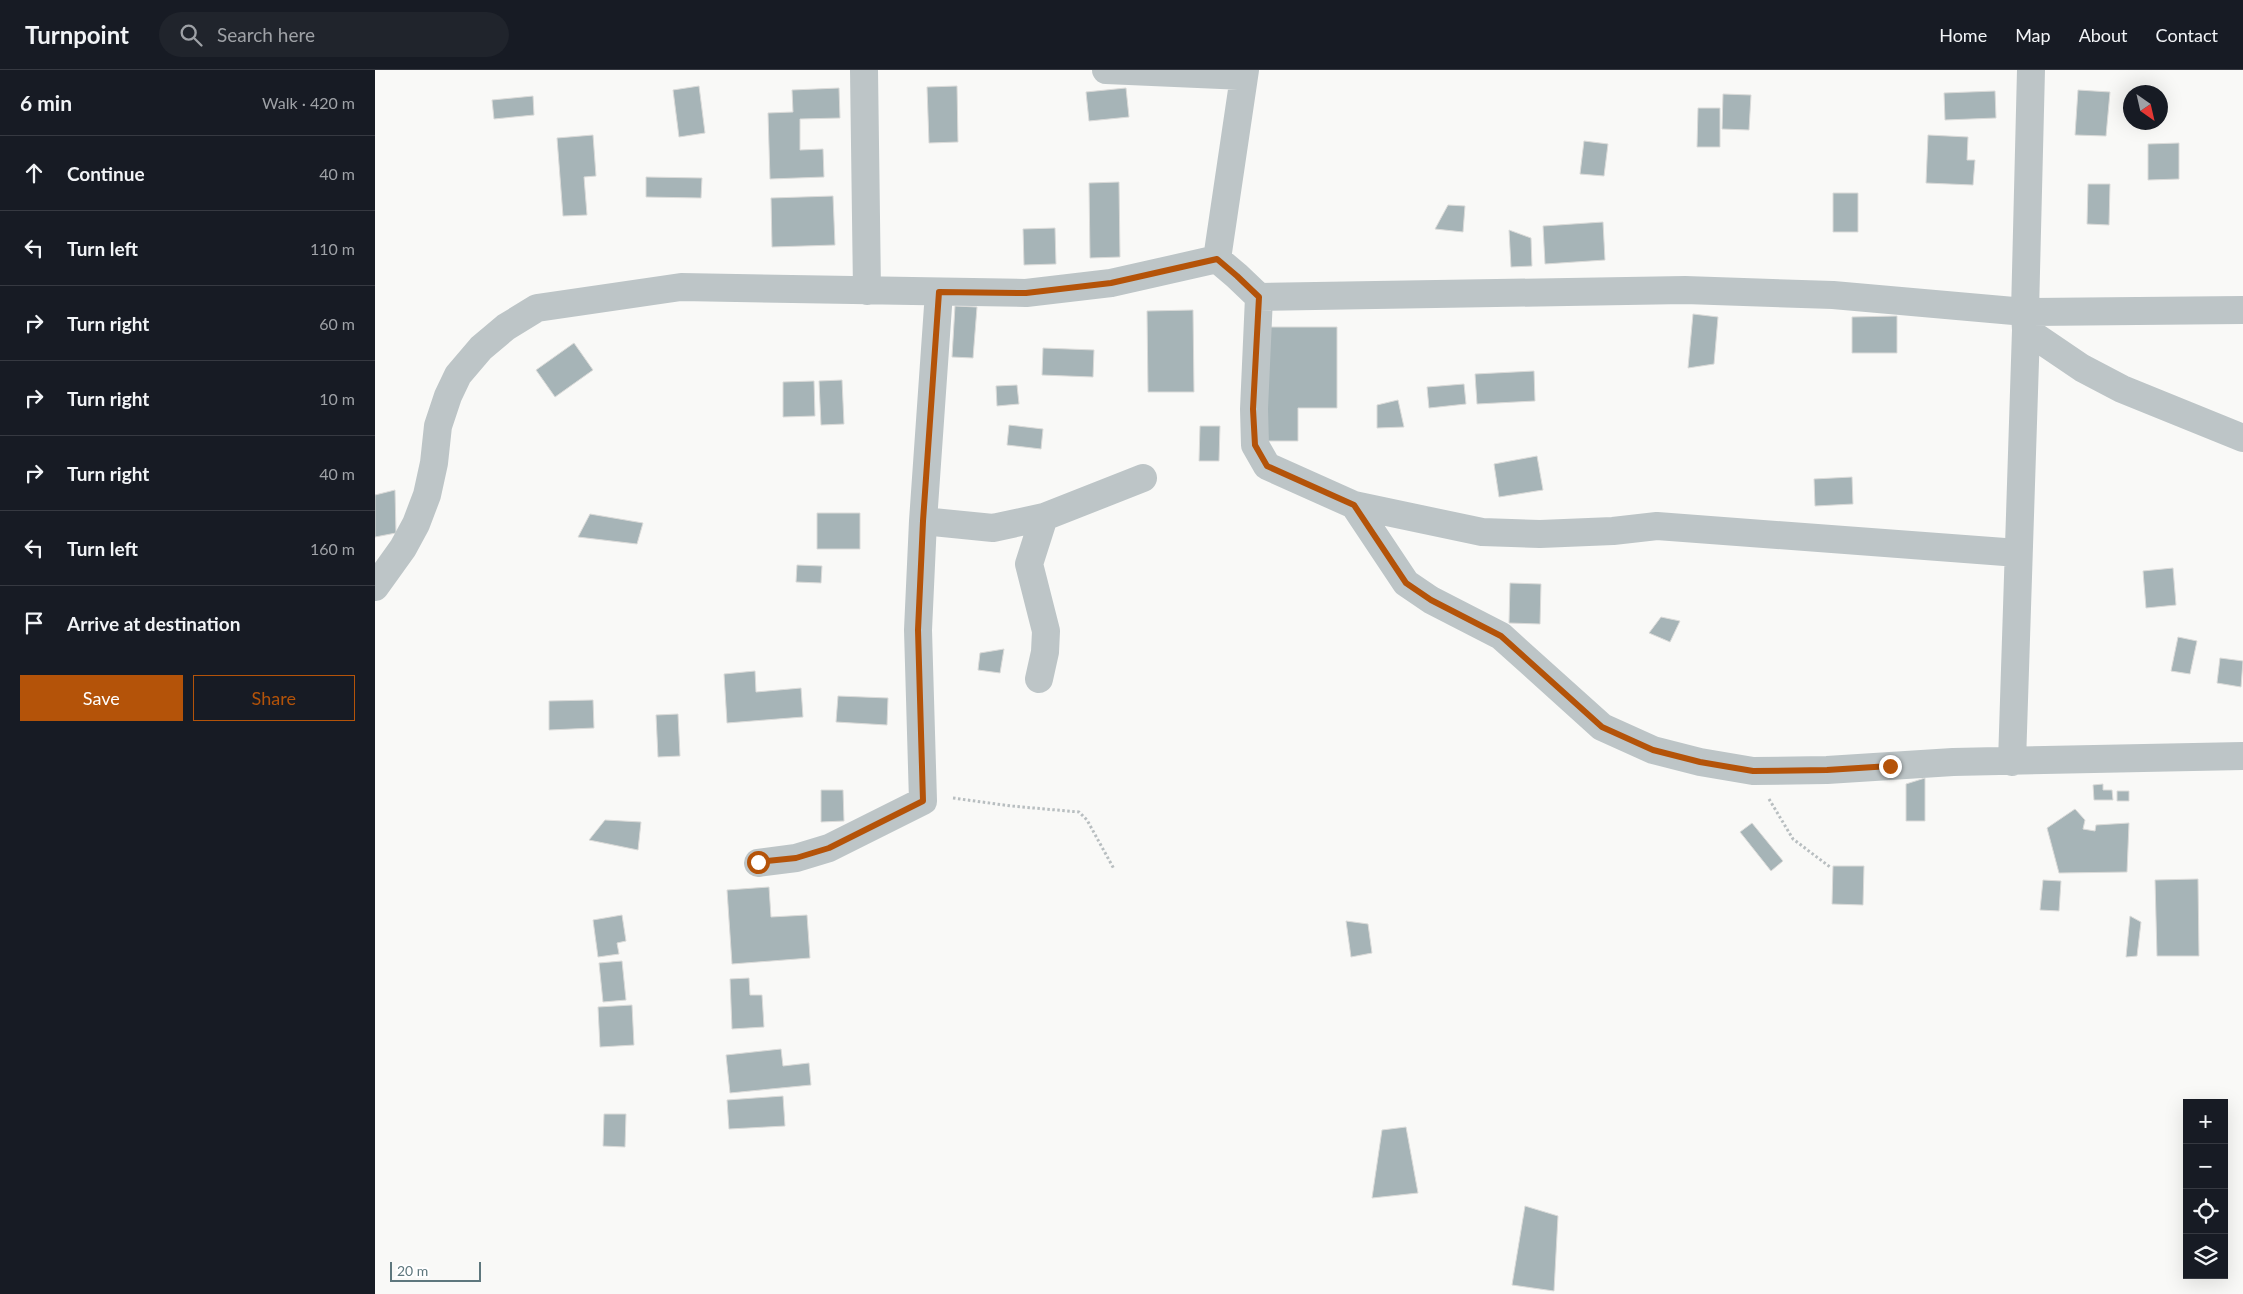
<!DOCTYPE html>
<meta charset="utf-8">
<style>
:root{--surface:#171b24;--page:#20242c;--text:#f1f3f6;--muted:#9ea1a6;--line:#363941;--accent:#b45309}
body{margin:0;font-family:Lato,sans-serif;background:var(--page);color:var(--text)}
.controls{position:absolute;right:15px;bottom:15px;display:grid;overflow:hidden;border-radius:0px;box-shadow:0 5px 20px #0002}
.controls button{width:45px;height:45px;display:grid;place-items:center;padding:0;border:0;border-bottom:1px solid var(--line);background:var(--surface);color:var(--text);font:25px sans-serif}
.compass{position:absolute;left:1748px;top:15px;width:45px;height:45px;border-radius:50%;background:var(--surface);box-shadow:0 5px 20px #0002;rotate:146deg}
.scale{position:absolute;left:15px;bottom:12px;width:91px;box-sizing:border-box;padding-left:5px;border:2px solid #5e777d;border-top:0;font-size:14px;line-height:18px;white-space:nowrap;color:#5e777d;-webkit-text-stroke:4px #fff;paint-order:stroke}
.stop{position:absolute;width:15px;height:15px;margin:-11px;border:4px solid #b45309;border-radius:50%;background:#fff}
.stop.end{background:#b45309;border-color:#fff;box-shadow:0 1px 5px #0008}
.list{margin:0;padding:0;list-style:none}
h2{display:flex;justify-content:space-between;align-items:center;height:65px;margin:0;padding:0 20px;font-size:21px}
h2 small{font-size:16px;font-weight:400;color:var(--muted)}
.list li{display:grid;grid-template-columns:32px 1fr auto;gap:15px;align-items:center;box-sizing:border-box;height:75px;padding:0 20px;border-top:1px solid var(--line)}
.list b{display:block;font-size:19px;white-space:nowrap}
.list em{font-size:16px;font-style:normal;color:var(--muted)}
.actions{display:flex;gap:10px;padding:15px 20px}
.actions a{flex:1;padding:11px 0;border:1px solid var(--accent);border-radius:0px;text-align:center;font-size:18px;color:var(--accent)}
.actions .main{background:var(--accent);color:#fff}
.icon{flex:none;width:28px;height:28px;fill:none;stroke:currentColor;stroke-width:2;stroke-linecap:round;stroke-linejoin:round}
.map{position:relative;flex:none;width:1868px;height:1224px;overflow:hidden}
header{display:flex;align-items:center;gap:30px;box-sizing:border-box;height:70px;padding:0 25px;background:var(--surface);border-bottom:1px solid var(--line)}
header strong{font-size:24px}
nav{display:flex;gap:28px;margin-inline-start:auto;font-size:18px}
.search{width:350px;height:45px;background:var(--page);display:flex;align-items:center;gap:12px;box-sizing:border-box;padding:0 18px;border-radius:28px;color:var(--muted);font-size:19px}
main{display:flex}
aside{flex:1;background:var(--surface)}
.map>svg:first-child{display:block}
</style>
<header>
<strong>Turnpoint</strong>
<div class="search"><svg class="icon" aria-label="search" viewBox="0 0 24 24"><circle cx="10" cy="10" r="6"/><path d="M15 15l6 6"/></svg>Search here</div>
<nav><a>Home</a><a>Map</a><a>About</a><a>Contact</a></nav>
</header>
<main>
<aside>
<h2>6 min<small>Walk · 420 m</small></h2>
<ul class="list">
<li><svg class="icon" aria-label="ahead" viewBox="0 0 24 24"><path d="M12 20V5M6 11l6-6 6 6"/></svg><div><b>Continue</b></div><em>40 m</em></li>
<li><svg class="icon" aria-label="left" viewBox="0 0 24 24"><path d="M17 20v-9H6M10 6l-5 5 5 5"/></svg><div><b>Turn left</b></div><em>110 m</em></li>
<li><svg class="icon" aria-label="right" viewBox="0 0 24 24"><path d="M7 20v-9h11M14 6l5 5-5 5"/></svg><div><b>Turn right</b></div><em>60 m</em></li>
<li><svg class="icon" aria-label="right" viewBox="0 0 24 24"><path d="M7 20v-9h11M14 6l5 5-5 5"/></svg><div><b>Turn right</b></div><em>10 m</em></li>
<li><svg class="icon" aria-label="right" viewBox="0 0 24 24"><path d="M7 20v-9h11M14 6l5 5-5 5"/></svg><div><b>Turn right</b></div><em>40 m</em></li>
<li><svg class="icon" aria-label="left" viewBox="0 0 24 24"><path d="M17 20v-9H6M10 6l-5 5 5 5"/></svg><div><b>Turn left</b></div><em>160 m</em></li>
<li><svg class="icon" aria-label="arrive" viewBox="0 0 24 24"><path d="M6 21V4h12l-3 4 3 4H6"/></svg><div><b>Arrive at destination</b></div></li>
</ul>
<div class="actions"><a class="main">Save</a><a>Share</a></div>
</aside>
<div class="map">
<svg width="1868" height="1224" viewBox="0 0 1868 1224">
<rect width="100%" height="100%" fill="#f9f9f7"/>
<!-- building -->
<path fill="#a6b4b7" stroke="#dbdbd9" d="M324,16L330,63L304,67L298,20Z
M582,16L583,72L554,73L552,17Z
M464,18L465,48L425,49V80L448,79L449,107L395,109L393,43L418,42L417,20Z
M751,18L754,47L714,51L711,22Z
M1703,20L1735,22L1731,66L1700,65Z
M1620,21L1621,48L1570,50L1569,23Z
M1348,24L1376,25L1374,60L1347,59Z
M158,26L159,45L119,49L117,30Z
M1323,38H1345V77H1322Z
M218,65L221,106L209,107L212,145L188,146L182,68Z
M1553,65L1593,67L1592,90H1600L1598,115L1551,113Z
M1209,71L1233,74L1229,106L1205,104Z
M1804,73V109L1773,110V74Z
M271,107L327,108L326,128L271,127Z
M744,112L745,187L715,188L714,113Z
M1713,114H1735L1734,155L1712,154Z
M1458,123H1483V162H1458Z
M458,126L460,175L397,177L396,128Z
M1073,135L1090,136L1088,162L1060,159Z
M1228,152L1230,190L1170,194L1168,156Z
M680,158L681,194L649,195L648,159Z
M1134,160L1156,168L1157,196L1136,197Z
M580,236L602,237L598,288L577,287Z
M818,240L819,322H773L772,241Z
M1318,244L1343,247L1339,294L1313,298Z
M1522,246V283H1477V247Z
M891,257H962V338H923V371H890Z
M199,273L218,300L180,327L161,300Z
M668,278L719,280L718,307L667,305Z
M1159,301L1160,331L1102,334L1100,304Z
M467,310L469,354L446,355L444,311Z
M439,311L440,346L408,347V312Z
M1089,314L1091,334L1054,338L1052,317Z
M642,315L644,334L622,336L621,316Z
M1023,330L1029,357L1002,358V335Z
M634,355L668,359L666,379L632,375Z
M825,356H845L844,391H824Z
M1162,386L1168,420L1124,427L1119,394Z
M1477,407L1478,434L1440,436L1439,409Z
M20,420L21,463L0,467V425Z
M442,443H485V479H442Z
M215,444L268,453L262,474L203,467Z
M422,495L447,496L446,513L421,512Z
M1798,498L1801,535L1771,538L1768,501Z
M1135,513L1166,514L1165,554L1134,553Z
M1286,547L1305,551L1295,572L1274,563Z
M1803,567L1822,571L1815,604L1796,601Z
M629,579L625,603L603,600L605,583Z
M1845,588L1868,591L1866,617L1842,613Z
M380,601L381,622L426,618L428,647L352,653L349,604Z
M463,626L513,628L512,655L461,652Z
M218,630L219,658L174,660V631Z
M303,644L305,686L283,687L281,645Z
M1550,708V751H1531V714Z
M1728,714V720H1737L1738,730H1719L1718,715Z
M446,720H468L469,751L446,752Z
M1742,721H1754V731H1742Z
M1700,739L1710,750L1708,759L1720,761L1721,755L1754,753L1752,802L1684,803L1672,758Z
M230,750L266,752L263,780L214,770Z
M1377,753L1408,791L1396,801L1365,762Z
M1458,796H1489L1488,835L1457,834Z
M1823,809L1824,886H1782L1780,810Z
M1668,810L1686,811L1684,841L1665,840Z
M394,817L396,847L432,845L435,888L357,894L352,820Z
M247,845L251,871L242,873L244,884L223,887L218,850Z
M1755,846L1766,852L1762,886L1751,887Z
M971,851L993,854L997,883L976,887Z
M247,891L251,930L228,932L224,893Z
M374,908L375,925H387L389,957L357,959L355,909Z
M257,935L259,975L225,977L223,937Z
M406,979L408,996L434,993L436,1015L355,1023L351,985Z
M408,1026L410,1056L354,1059L352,1030Z
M229,1044H251L250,1077L228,1076Z
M1031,1057L1043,1123L997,1128L1007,1060Z
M1150,1136L1183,1146L1179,1221L1137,1215Z"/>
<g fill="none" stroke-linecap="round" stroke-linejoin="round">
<!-- path -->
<path stroke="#b8bec0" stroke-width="3" stroke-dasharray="2.5 2.5" stroke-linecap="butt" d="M578,728L636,736L704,742L712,750L739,799
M1394,729L1418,769L1455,797"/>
<!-- minor -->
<path stroke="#bdc5c7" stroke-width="28" d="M489,0L492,221
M731,0L869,6
M842,189L862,206L884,227L1310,220L1458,225L1650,242L1868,240
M842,189L870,0
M564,222L548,451L618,458L669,447L768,408
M884,227L879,339L880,375L892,396L979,435L1107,462L1165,464L1238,461L1282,456L1643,483
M1651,260L1707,298L1747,319L1868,368
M979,435L1031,513L1056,530L1126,566L1227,657L1278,680L1325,692L1378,701L1452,700L1578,692L1868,686
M0,517L28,478L41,454L52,425L59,393L63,356L73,326L83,305L106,278L131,257L162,238L306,217L651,223L736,213L842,189
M664,609L670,582L671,561L654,494L669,447
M1637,692L1651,260L1650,242L1656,0
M383,793L421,788L454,778L548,731L543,560L548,451"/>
</g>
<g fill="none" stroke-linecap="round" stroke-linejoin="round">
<!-- route -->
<path stroke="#b45309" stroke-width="6" d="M383,792L421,788L454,778L548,731L543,560L548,451L564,222L651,223L736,213L842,189L862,206L884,227L878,339L880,375L892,396L979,435L1031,513L1056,530L1126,566L1227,657L1278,680L1325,692L1378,701L1452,700L1515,696"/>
</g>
</svg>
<div class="controls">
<button>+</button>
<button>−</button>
<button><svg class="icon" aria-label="locate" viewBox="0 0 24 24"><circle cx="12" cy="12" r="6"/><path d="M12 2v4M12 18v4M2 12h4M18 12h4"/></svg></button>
<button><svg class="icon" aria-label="layers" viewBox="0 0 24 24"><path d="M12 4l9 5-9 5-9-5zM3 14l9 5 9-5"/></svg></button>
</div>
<svg class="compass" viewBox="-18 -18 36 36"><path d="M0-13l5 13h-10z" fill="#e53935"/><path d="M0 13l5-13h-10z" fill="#9ea1a6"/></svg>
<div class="scale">20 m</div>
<div class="stop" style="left:383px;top:792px"></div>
<div class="stop end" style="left:1515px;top:696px"></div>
</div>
</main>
